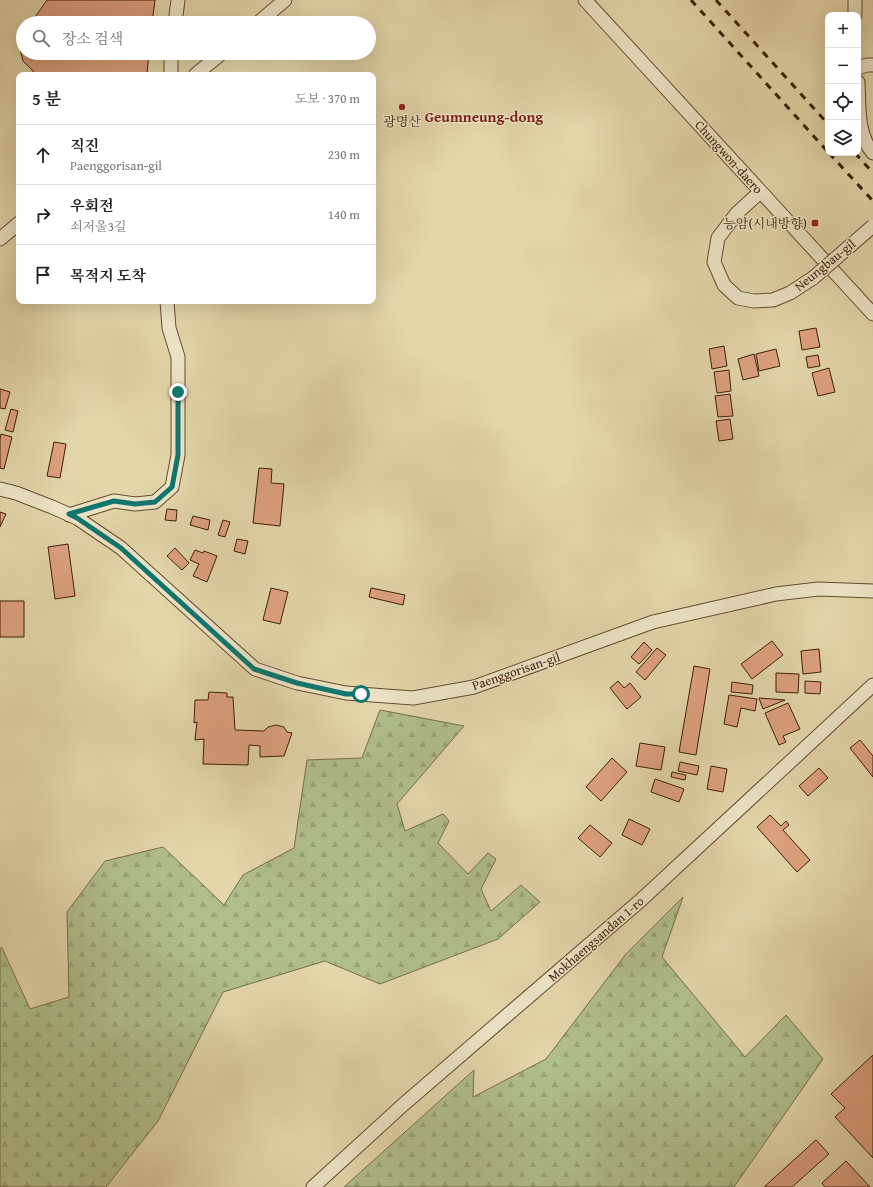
<!DOCTYPE html>
<html lang="ko">
<meta charset="utf-8">
<style>
:root{--surface:#fff;--page:#f2f2f2;--text:#222;--muted:#767676;--line:#e0e0e0}
body{margin:0;font-family:"Gentium Book Plus","Noto Serif KR",serif;background:var(--page);color:var(--text)}
.controls{position:absolute;right:12px;top:12px;display:grid;overflow:hidden;border-radius:8px;box-shadow:0 4px 16px #0002}
.controls button{width:36px;height:36px;display:grid;place-items:center;padding:0;border:0;border-bottom:1px solid var(--line);background:var(--surface);color:var(--text);font:20px sans-serif}
.stop{position:absolute;width:12px;height:12px;margin:-9px;border:3px solid #0f766e;border-radius:50%;background:#fff}
.stop.end{background:#0f766e;border-color:#fff;box-shadow:0 1px 4px #0008}
.list{margin:0;padding:0;list-style:none}
h2{display:flex;justify-content:space-between;align-items:center;height:52px;margin:0;padding:0 16px;font-size:17px}
h2 small{font-size:13px;font-weight:400;color:var(--muted)}
.list li{display:grid;grid-template-columns:26px 1fr auto;gap:12px;align-items:center;box-sizing:border-box;height:60px;padding:0 16px;border-top:1px solid var(--line)}
.list b{display:block;font-size:15px;white-space:nowrap}
.list p{margin:0;font-size:13px;white-space:nowrap;color:var(--muted)}
.list em{font-size:13px;font-style:normal;color:var(--muted)}
.icon{flex:none;width:22px;height:22px;fill:none;stroke:currentColor;stroke-width:2;stroke-linecap:round;stroke-linejoin:round}
.map{position:relative;flex:none;width:873px;height:1187px;overflow:hidden}
.search{position:absolute;background:var(--surface);box-shadow:0 4px 16px #0002;left:16px;top:16px;width:360px;height:44px;display:flex;align-items:center;gap:10px;box-sizing:border-box;padding:0 14px;border-radius:22px;color:var(--muted);font-size:15px}
.panel{position:absolute;background:var(--surface);box-shadow:0 4px 16px #0002;left:16px;top:72px;width:360px;height:232px;border-radius:8px}
.map>svg:first-child{display:block}
</style>
<div class="map">
<svg width="873" height="1187" viewBox="0 0 873 1187">
<defs>
<pattern id="forest-firs" width="22" height="20" patternUnits="userSpaceOnUse"><rect width="22" height="20" fill="#b0be8b"/><path d="M5 1l3.5 6h-7zM16 11l3.5 6h-7z" fill="#98a376"/></pattern>
</defs>
<rect width="100%" height="100%" fill="#e3d6a9"/>
<filter id="stains"><feTurbulence type="fractalNoise" baseFrequency=".005" numOctaves="4"/><feColorMatrix values="0 0 0 0 .2 0 0 0 0 .09 0 0 0 0 .02 0 0 0 .5 -.17"/></filter>
<radialGradient id="worn" r=".72"><stop offset=".6" stop-color="#630" stop-opacity="0"/><stop offset="1" stop-color="#630" stop-opacity=".3"/></radialGradient>
<!-- forest -->
<path fill="url(#forest-firs)" stroke="#766e49" d="M380,710L464,726L397,804L405,831L443,814L449,821L438,843L468,874L488,853L496,859L481,889L491,911L521,885L540,902L498,939L380,984L325,961L223,992L158,1121L106,1187H0V948H2L30,1009L69,997L67,912L105,861L163,847L224,905L243,875L294,848L307,760L362,758Z
M683,897L662,957L745,1057L786,1015L823,1059L734,1187H344L474,1070L473,1097L546,1059L626,954Z"/>
<!-- building -->
<path fill="#dea17f" stroke="#3c1d07" d="M47,0H155L152,23H31Z
M23,34V53H149L147,73L145,75H37L23,61L18,40Z
M816,328L820,347L802,350L799,331Z
M724,346L727,366L712,369L709,349Z
M776,349L780,366L759,371L756,354Z
M754,354L759,376L743,380L738,359Z
M818,355L820,366L808,368L806,357Z
M829,368L835,392L818,396L812,373Z
M729,370L731,391L717,393L714,372Z
M0,389L10,392L5,409L0,408Z
M730,394L733,416L718,417L715,396Z
M11,409L18,411L13,432L5,430Z
M730,419L733,439L719,441L716,421Z
M1,434L12,437L4,469L0,468V439Z
M54,442L66,444L60,478L47,476Z
M259,468L272,469L271,483L284,484L280,526L253,523Z
M167,509L177,510L176,521L165,520Z
M0,512L6,514L0,527Z
M193,516L210,520L208,530L190,525Z
M223,520L230,522L225,537L218,535Z
M237,539L248,541L245,554L234,551Z
M68,544L75,596L55,599L48,547Z
M175,548L189,563L182,570L167,556Z
M195,550L203,553L204,551L217,556L207,582L193,576L199,564L190,560Z
M271,588L288,592L280,624L263,620Z
M371,588L405,595L403,605L369,597Z
M0,601H24V637H0Z
M772,641L783,655L752,679L741,664Z
M644,642L652,650L639,664L631,657Z
M657,648L666,655L645,680L636,672Z
M819,649L821,672L803,674L801,651Z
M694,666L710,669L696,755L679,752Z
M776,673L799,674L798,693L776,692Z
M618,681L624,688L630,683L641,697L627,709L610,688Z
M805,681L821,682L820,694L805,693Z
M732,682L753,685L752,694L731,692Z
M209,692L227,693V697H233L235,730L264,731L268,727L276,725L284,727L287,732L292,733L284,756L260,757V746L249,745L248,765L203,764L204,739L195,740L197,722L194,723L195,700H208Z
M729,695L757,699L755,711L741,708L737,727L724,724Z
M759,698L785,700L763,709Z
M788,703L800,729L783,736L786,742L779,745L765,713Z
M860,740L873,756V777L850,748Z
M640,743L665,747L661,770L636,766Z
M612,758L627,772L601,801L586,787Z
M680,762L699,766L697,775L678,771Z
M711,766L727,769L723,792L707,789Z
M819,768L828,778L808,796L799,786Z
M672,772L686,775L685,780L671,777Z
M655,779L684,789L679,802L651,792Z
M770,815L781,826L786,821L789,825L783,830L810,860L797,872L757,827Z
M629,819L650,829L642,845L622,835Z
M590,825L612,843L600,857L578,838Z
M873,1055V1158L835,1117L845,1108L831,1094Z
M816,1140L829,1154L792,1187H764Z
M846,1161L870,1187H825L822,1183Z"/>
<g fill="none" stroke-linecap="round" stroke-linejoin="round">
<!-- minor casing -->
<g stroke="#664b30" stroke-width="15">
<path id="minor" d="M585,0L873,314
M855,0V15
M175,23L178,0
M258,23L285,0
M171,53V75
M858,68L867,65H873
M195,75L222,53
M858,82C859,105 857,135 873,153
M760,192L737,213L718,238L714,262L724,285L738,298L754,301L773,300L790,293L813,278
M0,239L19,223
M0,489L16,493L52,507L77,518L121,548L255,669L297,683L346,693L413,698L474,687L653,622L776,594L818,589L873,591
M69,515L114,501L135,504L155,502L172,487L178,455V357L169,328L167,301
M313,1187L404,1104L641,900L873,685"/>
</g>
<!-- minor -->
<use href="#minor" stroke="#ede4c7" stroke-width="13"/>
<!-- rail -->
<path stroke="#3c1d07" stroke-width="3" stroke-dasharray="7 7" stroke-linecap="butt" d="M691,0L828,152
M716,0L828,124
M829,153L873,201
M855,153L873,173"/>
<!-- minor-bridge casing -->
<g stroke="#664b30" stroke-width="15" stroke-linecap="butt">
<path id="minor-bridge" d="M813,278L873,226"/>
</g>
<!-- minor-bridge -->
<use href="#minor-bridge" stroke="#ede4c7" stroke-width="13"/>
</g>
<g fill="none" stroke-linecap="round" stroke-linejoin="round">
<!-- route -->
<path stroke="#0f766e" stroke-width="5" d="M178,392V455L172,487L155,502L135,504L114,501L69,514L77,518L121,548L254,669L297,683L346,694H361"/>
</g>
<!-- markers -->
<g fill="#8f2418" stroke="#ede4c7" stroke-width="1.5">
<circle cx="402" cy="107" r="4"/>
<rect x="811" y="219" width="8" height="8" rx="2"/>
</g>
<g text-anchor="middle" dominant-baseline="central" stroke-width="3" stroke-linejoin="round" paint-order="stroke">
<!-- poi labels -->
<g font-size="13" fill="#3c1d07" stroke="#ede4c7">
<text x="402" y="121">광명산</text>
<text x="807" y="223" text-anchor="end">능암(시내방향)</text>
</g>
<!-- street labels -->
<g font-size="13" fill="#3c1d07" stroke="#ede4c7">
<text transform="translate(729 157) rotate(48)">Chungwon-daero</text>
<text transform="translate(825 265) rotate(-39)">Neungbau-gil</text>
<text transform="translate(516 671) rotate(-19)">Paenggorisan-gil</text>
<text transform="translate(596 939) rotate(-41)">Mokhaengsandan 1-ro</text>
</g>
<!-- quarter labels -->
<g font-size="15" font-weight="bold" fill="#7a1f14" stroke="#ede4c7">
<text x="484" y="116">Geumneung-dong</text>
</g>
</g>
<rect width="100%" height="100%" filter="url(#stains)"/>
<rect width="100%" height="100%" fill="url(#worn)"/>
</svg>
<div class="controls">
<button>+</button>
<button>−</button>
<button><svg class="icon" aria-label="locate" viewBox="0 0 24 24"><circle cx="12" cy="12" r="6"/><path d="M12 2v4M12 18v4M2 12h4M18 12h4"/></svg></button>
<button><svg class="icon" aria-label="layers" viewBox="0 0 24 24"><path d="M12 4l9 5-9 5-9-5zM3 14l9 5 9-5"/></svg></button>
</div>
<div class="stop" style="left:361px;top:694px"></div>
<div class="stop end" style="left:178px;top:392px"></div>
<div class="search"><svg class="icon" aria-label="search" viewBox="0 0 24 24"><circle cx="10" cy="10" r="6"/><path d="M15 15l6 6"/></svg>장소 검색</div>
<section class="panel">
<h2>5 분<small>도보 · 370 m</small></h2>
<ul class="list">
<li><svg class="icon" aria-label="ahead" viewBox="0 0 24 24"><path d="M12 20V5M6 11l6-6 6 6"/></svg><div><b>직진</b><p>Paenggorisan-gil</p></div><em>230 m</em></li>
<li><svg class="icon" aria-label="right" viewBox="0 0 24 24"><path d="M7 20v-9h11M14 6l5 5-5 5"/></svg><div><b>우회전</b><p>쇠저울3길</p></div><em>140 m</em></li>
<li><svg class="icon" aria-label="arrive" viewBox="0 0 24 24"><path d="M6 21V4h12l-3 4 3 4H6"/></svg><div><b>목적지 도착</b></div></li>
</ul>
</section>
</div>
